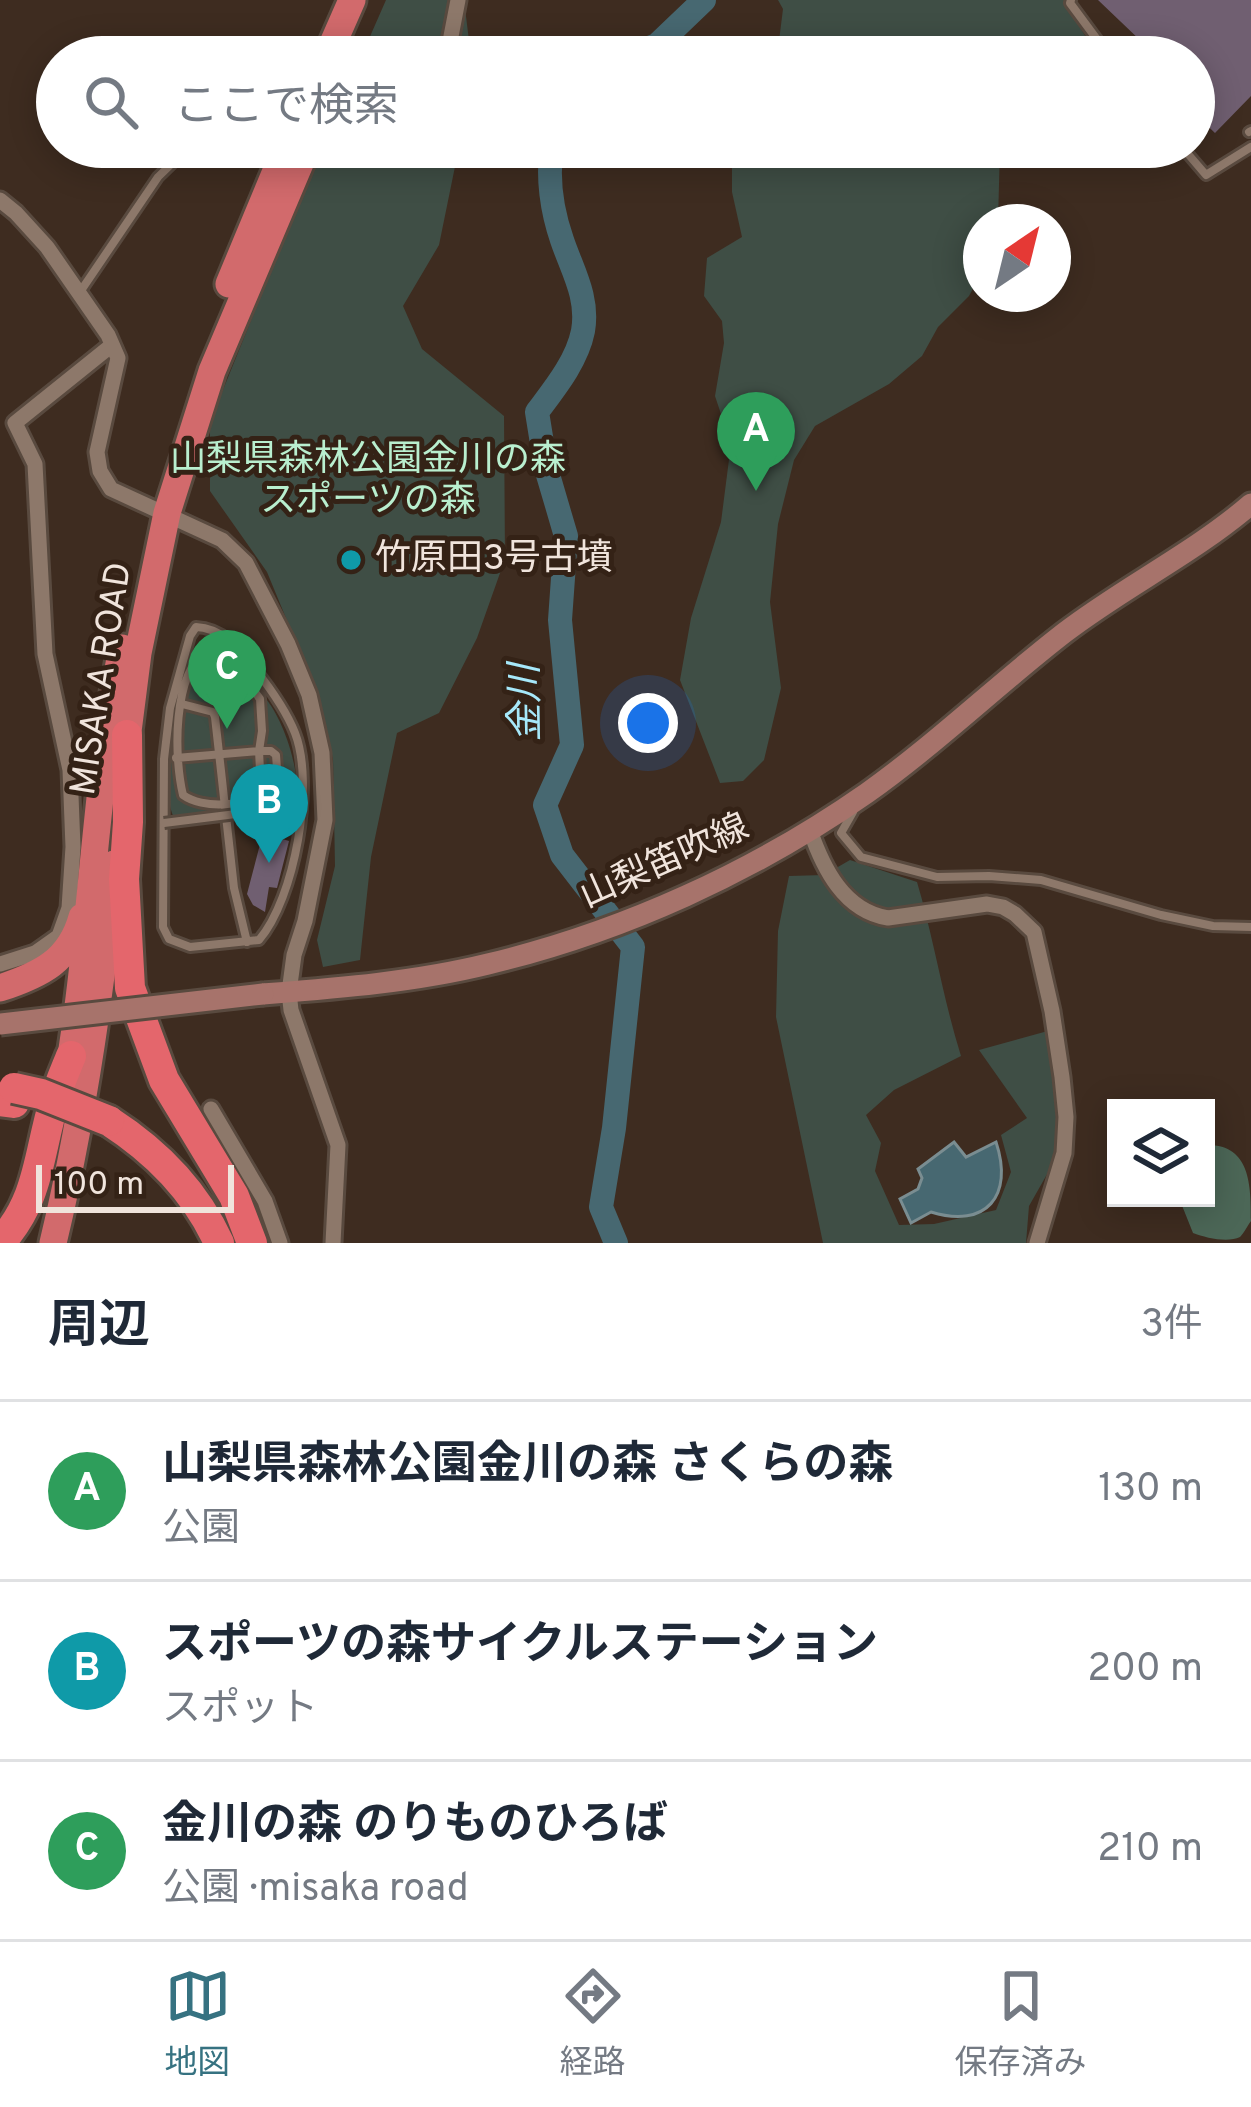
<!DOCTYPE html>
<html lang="ja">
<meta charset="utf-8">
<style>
:root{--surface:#fff;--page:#f6f6f7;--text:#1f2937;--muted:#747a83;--line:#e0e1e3;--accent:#367281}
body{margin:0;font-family:Overpass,"Noto Sans JP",sans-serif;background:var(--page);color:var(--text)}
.controls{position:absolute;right:36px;bottom:36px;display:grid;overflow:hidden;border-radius:0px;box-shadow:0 6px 30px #0003}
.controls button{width:108px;height:108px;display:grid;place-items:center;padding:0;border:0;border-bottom:3px solid var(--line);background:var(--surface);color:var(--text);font:60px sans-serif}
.compass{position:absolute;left:963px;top:204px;width:108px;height:108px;border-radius:50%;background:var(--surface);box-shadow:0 6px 30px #0003;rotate:35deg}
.scale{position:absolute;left:36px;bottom:30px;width:198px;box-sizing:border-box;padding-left:12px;border:6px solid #f0e4dc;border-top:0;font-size:33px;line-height:42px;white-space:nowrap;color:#f0e4dc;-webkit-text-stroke:9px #342216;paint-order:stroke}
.you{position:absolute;left:648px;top:723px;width:42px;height:42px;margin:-30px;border:9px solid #fff;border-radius:50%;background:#1a73e8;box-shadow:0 0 0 18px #1a73e833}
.badge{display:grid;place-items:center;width:78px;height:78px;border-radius:50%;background:var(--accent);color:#fff;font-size:39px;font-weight:700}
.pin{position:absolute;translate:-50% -99px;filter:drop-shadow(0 3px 6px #0008)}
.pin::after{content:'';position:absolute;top:63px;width:42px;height:36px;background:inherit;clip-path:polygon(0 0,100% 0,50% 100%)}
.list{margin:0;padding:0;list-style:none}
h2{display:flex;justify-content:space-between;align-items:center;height:156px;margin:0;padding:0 48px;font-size:51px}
h2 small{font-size:39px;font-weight:400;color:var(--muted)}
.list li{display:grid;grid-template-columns:78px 1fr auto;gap:36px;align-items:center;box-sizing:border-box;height:180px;padding:0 48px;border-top:3px solid var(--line)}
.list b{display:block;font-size:45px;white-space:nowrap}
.list p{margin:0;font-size:39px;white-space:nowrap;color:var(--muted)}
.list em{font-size:39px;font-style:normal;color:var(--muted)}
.icon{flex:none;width:66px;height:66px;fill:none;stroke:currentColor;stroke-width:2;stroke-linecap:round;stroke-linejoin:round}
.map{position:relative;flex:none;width:1251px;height:1243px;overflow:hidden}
.search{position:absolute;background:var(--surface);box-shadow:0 6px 30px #0003;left:36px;right:36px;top:36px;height:132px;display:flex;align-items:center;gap:30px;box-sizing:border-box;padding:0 42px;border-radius:66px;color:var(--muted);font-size:45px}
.sheet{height:696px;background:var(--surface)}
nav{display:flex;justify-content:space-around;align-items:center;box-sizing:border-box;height:168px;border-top:3px solid var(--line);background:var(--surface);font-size:33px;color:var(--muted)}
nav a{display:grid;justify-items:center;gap:6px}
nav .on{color:var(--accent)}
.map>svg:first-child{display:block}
</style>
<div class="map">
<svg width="1251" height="1243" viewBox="0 0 1251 1243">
<rect width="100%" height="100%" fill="#3e2c20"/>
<!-- green -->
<path fill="#3f4e45" d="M386,0H464L471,57H361Z
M778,0H1066V5L1089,42L1083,50L1067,57H777L783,9Z
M321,147H459L439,245L403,306L422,349L504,416L505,559L477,638L439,713L397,733L371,857L360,960L323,967L317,940L335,866L333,759L316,691L267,572L210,491V422Z
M732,147H1000L998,222H981V274L969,296L938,327L922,356L889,384L815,426L794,460L778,524L770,602L781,688L764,760L743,781L720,783L680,680L691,618L721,522L731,444L715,396L724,343L722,321L704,296L707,258L742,237L732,192Z
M185,652C213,655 247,677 265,698C284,719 303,777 295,804L174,818C155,774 177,698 185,652Z
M850,860L917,882C934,939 943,999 961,1056L894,1090L866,1115L881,1143L875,1171L899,1225L934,1224L996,1210L1011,1172L1001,1135L1027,1118L979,1050L1055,1029L1058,1131L1054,1162L1029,1206L1026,1243H823L776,1017L778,931L789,876L824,875Z"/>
<!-- forest -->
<path fill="#4c6757" d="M1206,1145C1251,1144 1251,1186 1251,1221C1247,1226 1245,1232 1240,1237C1228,1243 1206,1238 1193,1233L1179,1198H1206Z"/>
<!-- water -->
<path fill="#476871" stroke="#7a8d91" stroke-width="3" d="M954,1142L966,1157L996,1142C1014,1196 986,1229 931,1212L911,1223L900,1199L918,1189L922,1178L918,1169Z"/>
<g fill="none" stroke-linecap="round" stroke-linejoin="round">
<!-- river -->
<path stroke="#476871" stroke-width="24" d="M627,57L657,45L704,0
M552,147C547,177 552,211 562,240C572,270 589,297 583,331C577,361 555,388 537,412L546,468L566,536L560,620L572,745L545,805L562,855L633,947L614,1128L601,1207L616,1243"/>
</g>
<!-- building -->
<path fill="#705f71" d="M1098,0H1251V96L1215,133L1194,113V57H1130L1143,43Z
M263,833L289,841L277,888L269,887L265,912L253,905L247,894Z"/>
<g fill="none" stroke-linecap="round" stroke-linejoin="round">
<!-- service casing -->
<g stroke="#594a3f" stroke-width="14">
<path id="service" d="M1071,0L1070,3L1110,57
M1249,132L1251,131
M1182,147L1206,175L1251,147
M80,292L158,177L189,147
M196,627C222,628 241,649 255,669C270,688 286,710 295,733C315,784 295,898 259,940L190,947L169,939L163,927L164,759L170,708L190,636Z
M182,704L213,712L215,717L234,888L247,942
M176,758L259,751L261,789C247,808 202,809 183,795C174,758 172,674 207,650H215L232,675L251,687L260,699L262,731L259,751H271L276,755L279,795
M853,812L841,833L861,857L937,877L989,876L1041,880L1161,915L1213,926L1251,927"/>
</g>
<!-- minor casing -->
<g stroke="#594a3f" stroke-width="21">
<path id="minor" d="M447,57L458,0
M0,200L16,213L47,247L108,335L118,358L97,452L100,471L111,489L222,540L246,563L288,644L309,695L322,753L325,820L305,921L294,955L289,992L291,1010L338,1145L333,1243
M810,830C823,868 844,911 888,918L987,904L1003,907L1015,914L1034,932L1052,1011L1062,1077L1066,1117L1064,1153L1037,1243
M0,964L35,953L59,936L69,908L73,847L70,770L45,654L35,464L15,423L112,345
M211,1109L265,1201L280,1243"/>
</g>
<!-- secondary casing -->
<g stroke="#594a3f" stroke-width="27">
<path id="secondary" d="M263,994C338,988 415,982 488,964C622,932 754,872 867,793C936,744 997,685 1064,633C1124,587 1194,553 1251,504"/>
</g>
<!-- trunk casing -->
<g stroke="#594a3f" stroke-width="33">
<path id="trunk" d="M327,57L352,0
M229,284L286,147
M125,755L138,653L167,513L212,371L307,147
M0,988C40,975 70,961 82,917
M68,1074C92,933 94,789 122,648
M53,1243C83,1118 101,992 114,864"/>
</g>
<!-- motorway casing -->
<g stroke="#594a3f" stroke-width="36">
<path id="motorway" d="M127,735L128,822L124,879L130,988L164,1080L234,1196L252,1243
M0,1101L14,1103
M109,1121C157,1152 195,1190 219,1243
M0,1243C40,1199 38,1155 54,1102C58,1086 65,1071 71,1056"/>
</g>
<!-- service -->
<use href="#service" stroke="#8d786a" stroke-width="8"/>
<!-- minor -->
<use href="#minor" stroke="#8d786a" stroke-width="15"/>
<!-- secondary -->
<use href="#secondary" stroke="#a7736b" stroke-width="21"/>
<!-- trunk -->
<use href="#trunk" stroke="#d26a6c" stroke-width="27"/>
<!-- motorway -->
<use href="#motorway" stroke="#e4666c" stroke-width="30"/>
<!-- service-bridge casing -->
<g stroke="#594a3f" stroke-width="14" stroke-linecap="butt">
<path id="service-bridge" d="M164,823L301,806"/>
</g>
<!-- secondary-bridge casing -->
<g stroke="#594a3f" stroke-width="27" stroke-linecap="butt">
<path id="secondary-bridge" d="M0,1024L263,994"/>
</g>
<!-- motorway-bridge casing -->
<g stroke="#594a3f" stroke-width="36" stroke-linecap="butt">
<path id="motorway-bridge" d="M14,1088L41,1094L109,1121"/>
</g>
<!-- service-bridge -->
<use href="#service-bridge" stroke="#8d786a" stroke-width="8"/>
<!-- secondary-bridge -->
<use href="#secondary-bridge" stroke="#a7736b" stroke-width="21"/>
<!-- motorway-bridge -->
<use href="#motorway-bridge" stroke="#e4666c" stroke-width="30"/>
</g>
<!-- markers -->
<circle fill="#0f9aa8" stroke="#342216" stroke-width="4.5" cx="351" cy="560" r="12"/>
<g text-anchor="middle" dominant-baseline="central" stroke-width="10" stroke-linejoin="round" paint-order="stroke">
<!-- park labels -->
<g font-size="36" fill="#b9efcf" stroke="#342216">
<text x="368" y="461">山梨県森林公園金川の森<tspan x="368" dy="41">スポーツの森</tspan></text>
</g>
<!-- poi labels -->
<g font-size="36" fill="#f0e4dc" stroke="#342216" text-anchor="start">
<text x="375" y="560">竹原田3号古墳</text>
</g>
<!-- street labels -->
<g font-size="36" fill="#f0e4dc" stroke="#342216">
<text transform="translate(103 679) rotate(-81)">MISAKA ROAD</text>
<text transform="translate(665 863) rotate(-24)">山梨笛吹線</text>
</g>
<!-- water labels -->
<g font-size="39" font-style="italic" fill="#a6e8fa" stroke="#342216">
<text transform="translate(528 703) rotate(-91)">金川</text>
</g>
</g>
</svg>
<div class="controls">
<button><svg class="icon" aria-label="layers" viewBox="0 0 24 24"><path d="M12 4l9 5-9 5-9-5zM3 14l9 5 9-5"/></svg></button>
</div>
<svg class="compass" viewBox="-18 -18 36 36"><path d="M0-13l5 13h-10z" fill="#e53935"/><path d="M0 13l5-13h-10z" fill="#747a83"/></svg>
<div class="scale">100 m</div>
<div class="you"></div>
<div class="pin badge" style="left:756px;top:491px;background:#2e9e5b">A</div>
<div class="pin badge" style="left:269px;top:863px;background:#0f9aa8">B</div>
<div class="pin badge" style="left:227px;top:729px;background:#2e9e5b">C</div>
<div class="search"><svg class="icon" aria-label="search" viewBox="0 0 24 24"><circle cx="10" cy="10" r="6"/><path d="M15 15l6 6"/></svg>ここで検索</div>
</div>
<section class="sheet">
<h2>周辺<small>3件</small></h2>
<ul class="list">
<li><span class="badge" style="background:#2e9e5b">A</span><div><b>山梨県森林公園金川の森 さくらの森</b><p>公園</p></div><em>130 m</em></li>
<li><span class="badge" style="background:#0f9aa8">B</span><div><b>スポーツの森サイクルステーション</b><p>スポット</p></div><em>200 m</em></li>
<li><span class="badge" style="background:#2e9e5b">C</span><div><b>金川の森 のりものひろば</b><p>公園 · misaka road</p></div><em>210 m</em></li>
</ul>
</section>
<nav>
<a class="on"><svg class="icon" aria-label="map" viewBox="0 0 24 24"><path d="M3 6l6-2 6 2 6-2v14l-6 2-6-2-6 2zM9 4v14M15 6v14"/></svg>地図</a>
<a><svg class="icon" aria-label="directions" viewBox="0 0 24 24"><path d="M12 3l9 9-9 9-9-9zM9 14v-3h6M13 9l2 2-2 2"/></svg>経路</a>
<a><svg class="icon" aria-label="saved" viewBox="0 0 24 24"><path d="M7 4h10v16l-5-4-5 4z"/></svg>保存済み</a>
</nav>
